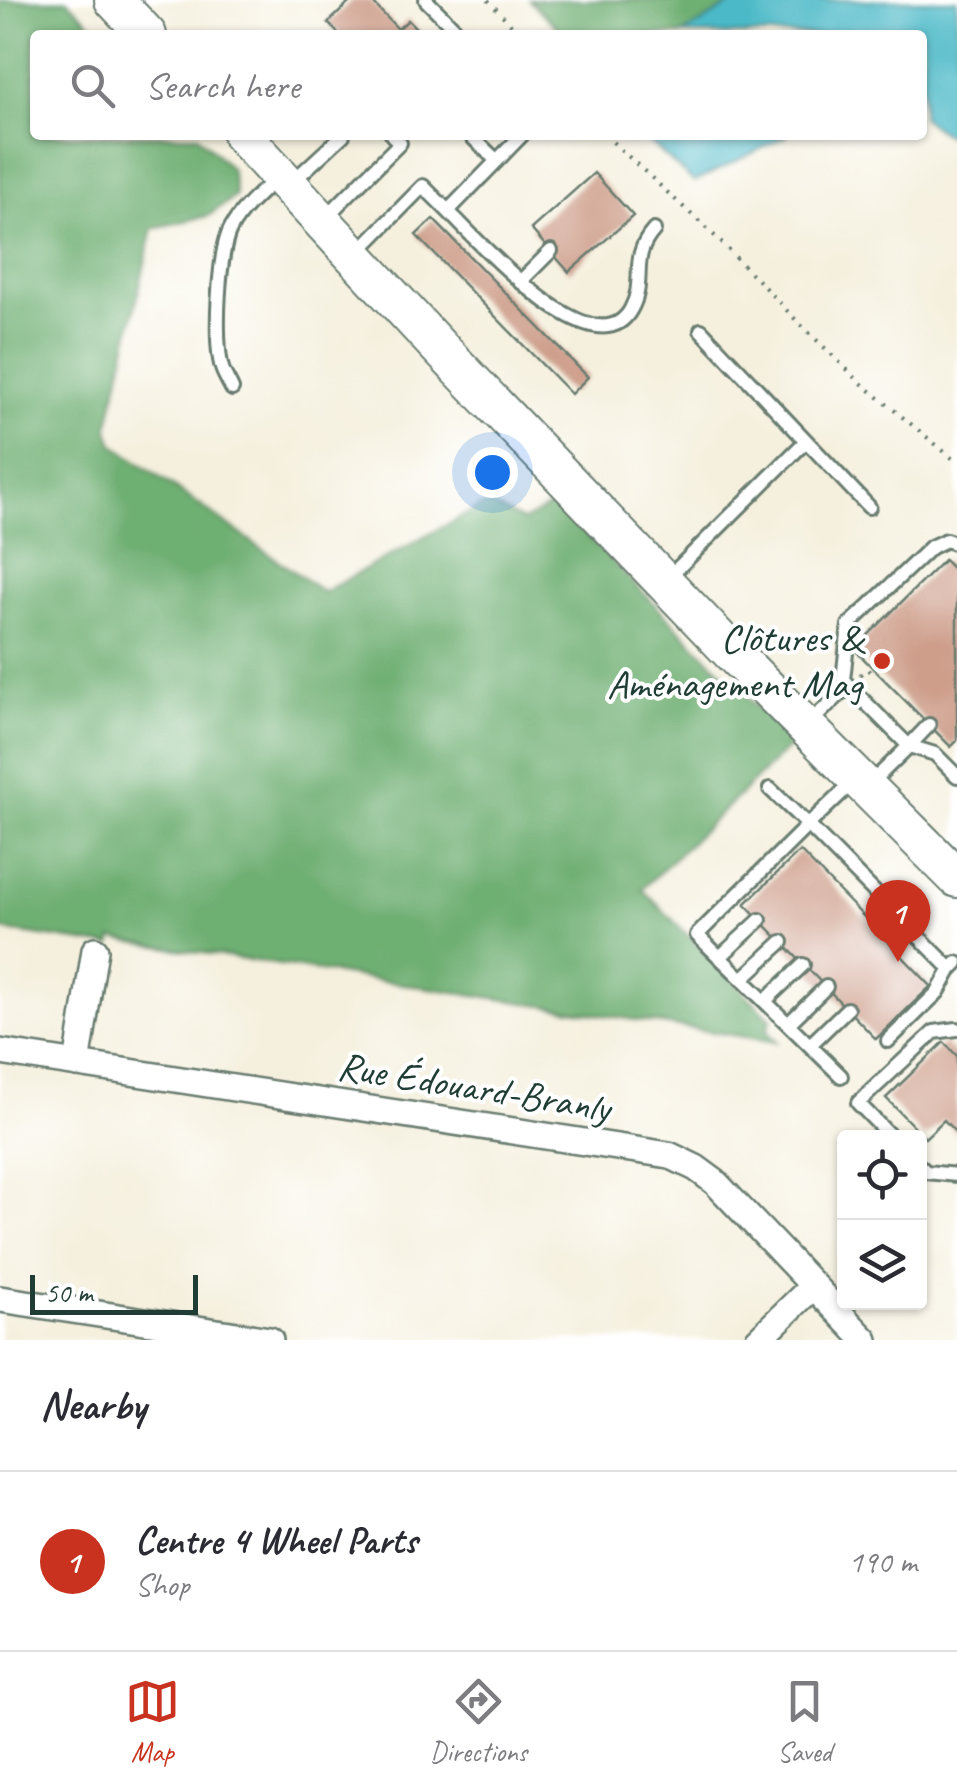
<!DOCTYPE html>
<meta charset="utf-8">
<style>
:root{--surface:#fff;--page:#f7f7f7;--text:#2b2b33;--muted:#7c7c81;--line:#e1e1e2;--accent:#c8321e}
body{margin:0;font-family:Caveat,sans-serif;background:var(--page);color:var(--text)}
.controls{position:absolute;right:30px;bottom:30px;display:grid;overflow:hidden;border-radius:10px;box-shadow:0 2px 8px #0004}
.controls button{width:90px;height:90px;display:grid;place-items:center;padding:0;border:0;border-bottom:2px solid var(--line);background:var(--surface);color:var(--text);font:50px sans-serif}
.scale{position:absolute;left:30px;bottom:25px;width:168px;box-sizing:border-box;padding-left:10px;border:5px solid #1f3d34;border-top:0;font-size:28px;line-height:35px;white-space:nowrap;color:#1f3d34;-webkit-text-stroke:8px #fff;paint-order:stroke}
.you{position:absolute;left:492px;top:472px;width:35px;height:35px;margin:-25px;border:8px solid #fff;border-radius:50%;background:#1a73e8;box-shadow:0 0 0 15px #1a73e833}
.badge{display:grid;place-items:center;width:65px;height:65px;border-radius:50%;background:var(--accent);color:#fff;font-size:32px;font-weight:700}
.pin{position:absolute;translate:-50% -82px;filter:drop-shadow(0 2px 5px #0008)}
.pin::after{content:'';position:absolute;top:52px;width:35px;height:30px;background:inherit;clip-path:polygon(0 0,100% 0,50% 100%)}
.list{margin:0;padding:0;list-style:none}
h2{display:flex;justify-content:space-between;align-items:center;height:130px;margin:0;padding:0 40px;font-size:42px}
h2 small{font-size:32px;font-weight:400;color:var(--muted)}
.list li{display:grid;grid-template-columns:65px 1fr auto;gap:30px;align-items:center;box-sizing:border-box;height:180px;padding:0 40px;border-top:2px solid var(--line)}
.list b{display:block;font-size:38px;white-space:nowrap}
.list p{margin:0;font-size:32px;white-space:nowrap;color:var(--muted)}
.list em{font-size:32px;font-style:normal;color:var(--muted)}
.icon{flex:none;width:55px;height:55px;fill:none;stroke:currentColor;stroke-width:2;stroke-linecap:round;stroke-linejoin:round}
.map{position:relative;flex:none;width:957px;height:1340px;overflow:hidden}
.search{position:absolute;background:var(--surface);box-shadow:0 2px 8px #0004;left:30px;right:30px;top:30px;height:110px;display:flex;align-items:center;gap:25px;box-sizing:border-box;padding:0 35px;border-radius:10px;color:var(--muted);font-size:38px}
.sheet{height:310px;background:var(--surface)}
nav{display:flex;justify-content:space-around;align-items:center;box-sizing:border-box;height:140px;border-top:2px solid var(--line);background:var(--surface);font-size:28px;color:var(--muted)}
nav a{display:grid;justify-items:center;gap:5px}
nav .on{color:var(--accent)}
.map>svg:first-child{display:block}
</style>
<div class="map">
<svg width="957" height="1340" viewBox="0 0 957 1340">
<rect width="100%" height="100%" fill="#fff"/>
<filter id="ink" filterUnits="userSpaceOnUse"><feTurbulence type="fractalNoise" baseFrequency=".01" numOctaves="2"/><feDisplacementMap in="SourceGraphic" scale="20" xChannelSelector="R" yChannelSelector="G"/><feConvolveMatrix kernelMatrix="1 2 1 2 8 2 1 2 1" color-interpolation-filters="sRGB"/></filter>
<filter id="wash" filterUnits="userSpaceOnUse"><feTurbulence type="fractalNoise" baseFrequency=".0048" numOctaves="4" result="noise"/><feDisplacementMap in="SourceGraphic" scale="40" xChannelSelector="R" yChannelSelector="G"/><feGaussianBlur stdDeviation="2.25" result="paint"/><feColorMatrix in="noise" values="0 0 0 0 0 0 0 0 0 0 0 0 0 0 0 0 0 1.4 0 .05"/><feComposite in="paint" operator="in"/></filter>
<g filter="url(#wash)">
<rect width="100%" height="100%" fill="#f5f0de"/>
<!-- forest -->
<path fill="#6eaf72" stroke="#467653" stroke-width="2.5" d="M0,0H68L102,35H35V135H198L231,169L236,196L208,216L153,228L108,428L113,444L323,592L487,503L523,521L555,504L793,743L642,889L771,1019L767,1031L777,1042L113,939L111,946L0,930Z
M529,0H738L682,35H565Z"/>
<!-- water -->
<path fill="#4cb9c7" stroke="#367b7e" stroke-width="2.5" d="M738,0H957V142L922,118V35H682Z
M641,135H789L694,182Z"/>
<g id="blocks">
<!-- building -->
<path fill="#ce9e8a" d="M352,0H370L398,29L408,20L423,35H340L328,23Z
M594,173L633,216L569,272L531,229Z
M433,219L588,377L571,394L416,235Z
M944,560L957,573V741L951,747L854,649Z
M800,851L931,986L876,1039L745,904Z
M944,1042L957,1056V1134L944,1120L925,1138L886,1098Z"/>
</g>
</g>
<g filter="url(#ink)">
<use href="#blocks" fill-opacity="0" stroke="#6a7c70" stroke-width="2.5"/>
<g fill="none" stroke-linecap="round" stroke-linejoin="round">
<!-- lane casing -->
<g stroke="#6a7c70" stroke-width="18">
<path id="lane" d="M426,0L461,35
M470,135L497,161
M290,184L343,135
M448,211C475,238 596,374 631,309C647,280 628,259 654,230
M324,219L400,143L392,135
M356,254L423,186L448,211L522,135
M520,282L551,251
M701,330L869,507
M232,389C229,382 224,375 222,368C214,342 218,251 231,228C242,208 262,192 278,176
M666,580L806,441
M849,686L843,680L849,625L931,547L946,540L957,544
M809,723L849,686L909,746L869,785
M929,725L909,746L935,754L957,776
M853,782L808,825L951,969L957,963
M770,789L808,825L697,935L841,1076
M720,957L760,920
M742,979L782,942
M765,1001L803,965
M788,1024L826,987
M888,1041L938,992L951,969
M810,1045L847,1009
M892,1138L858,1103L934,1032L957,1029
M920,1166L926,1172L957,1175"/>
</g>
<!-- street casing -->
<g stroke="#6a7c70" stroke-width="30">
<path id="street" d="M0,1052L669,1155L696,1168L715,1182L865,1340
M77,1064L95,950
M0,1299L270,1340
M758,1340L813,1286"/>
</g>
<!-- secondary casing -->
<g stroke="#6a7c70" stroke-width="42">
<path id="secondary" d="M114,0L147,35
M242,135L435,343L735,656L957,878"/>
</g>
<!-- path -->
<path stroke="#6a7c70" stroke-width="4" stroke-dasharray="2.5 8" stroke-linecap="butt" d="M488,0L521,35
M605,135L716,237L796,320L860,382L957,462
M860,675L867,669L871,673L874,670"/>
<!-- lane -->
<use href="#lane" stroke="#fff" stroke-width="12"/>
<!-- street -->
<use href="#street" stroke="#fff" stroke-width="25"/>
<!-- secondary -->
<use href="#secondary" stroke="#fff" stroke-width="38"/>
</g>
</g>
<!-- markers -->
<circle fill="#c8321e" stroke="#fff" stroke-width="4" cx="882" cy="661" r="10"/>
<g text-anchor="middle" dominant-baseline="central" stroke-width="8" stroke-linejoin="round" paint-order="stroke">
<!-- poi labels -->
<g font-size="40" fill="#1f3d34" stroke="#fff" text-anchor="end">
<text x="862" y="638">Clôtures &amp;<tspan x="862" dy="46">Aménagement Mag</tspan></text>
</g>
<!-- street labels -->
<g font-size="40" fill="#1f3d34" stroke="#fff">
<text transform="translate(474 1087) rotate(9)">Rue Édouard-Branly</text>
</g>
</g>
</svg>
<div class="controls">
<button><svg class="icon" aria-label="locate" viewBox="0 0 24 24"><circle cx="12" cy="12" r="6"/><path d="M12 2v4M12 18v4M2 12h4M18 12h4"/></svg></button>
<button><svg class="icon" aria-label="layers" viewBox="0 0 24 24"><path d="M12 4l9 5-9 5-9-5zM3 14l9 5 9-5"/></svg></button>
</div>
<div class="scale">50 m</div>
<div class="you"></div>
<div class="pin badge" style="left:898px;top:962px">1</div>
<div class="search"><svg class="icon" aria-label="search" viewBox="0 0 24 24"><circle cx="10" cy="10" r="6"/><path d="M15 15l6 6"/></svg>Search here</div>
</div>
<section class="sheet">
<h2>Nearby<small></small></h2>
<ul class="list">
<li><span class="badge">1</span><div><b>Centre 4 Wheel Parts</b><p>Shop</p></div><em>190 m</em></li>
</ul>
</section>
<nav>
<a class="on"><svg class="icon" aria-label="map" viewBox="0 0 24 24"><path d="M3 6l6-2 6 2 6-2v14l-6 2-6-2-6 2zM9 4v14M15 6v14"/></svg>Map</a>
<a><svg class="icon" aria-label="directions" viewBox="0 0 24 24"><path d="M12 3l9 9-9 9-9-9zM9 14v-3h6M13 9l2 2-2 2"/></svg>Directions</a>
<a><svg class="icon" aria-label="saved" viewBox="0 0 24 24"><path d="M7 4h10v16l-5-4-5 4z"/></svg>Saved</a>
</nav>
